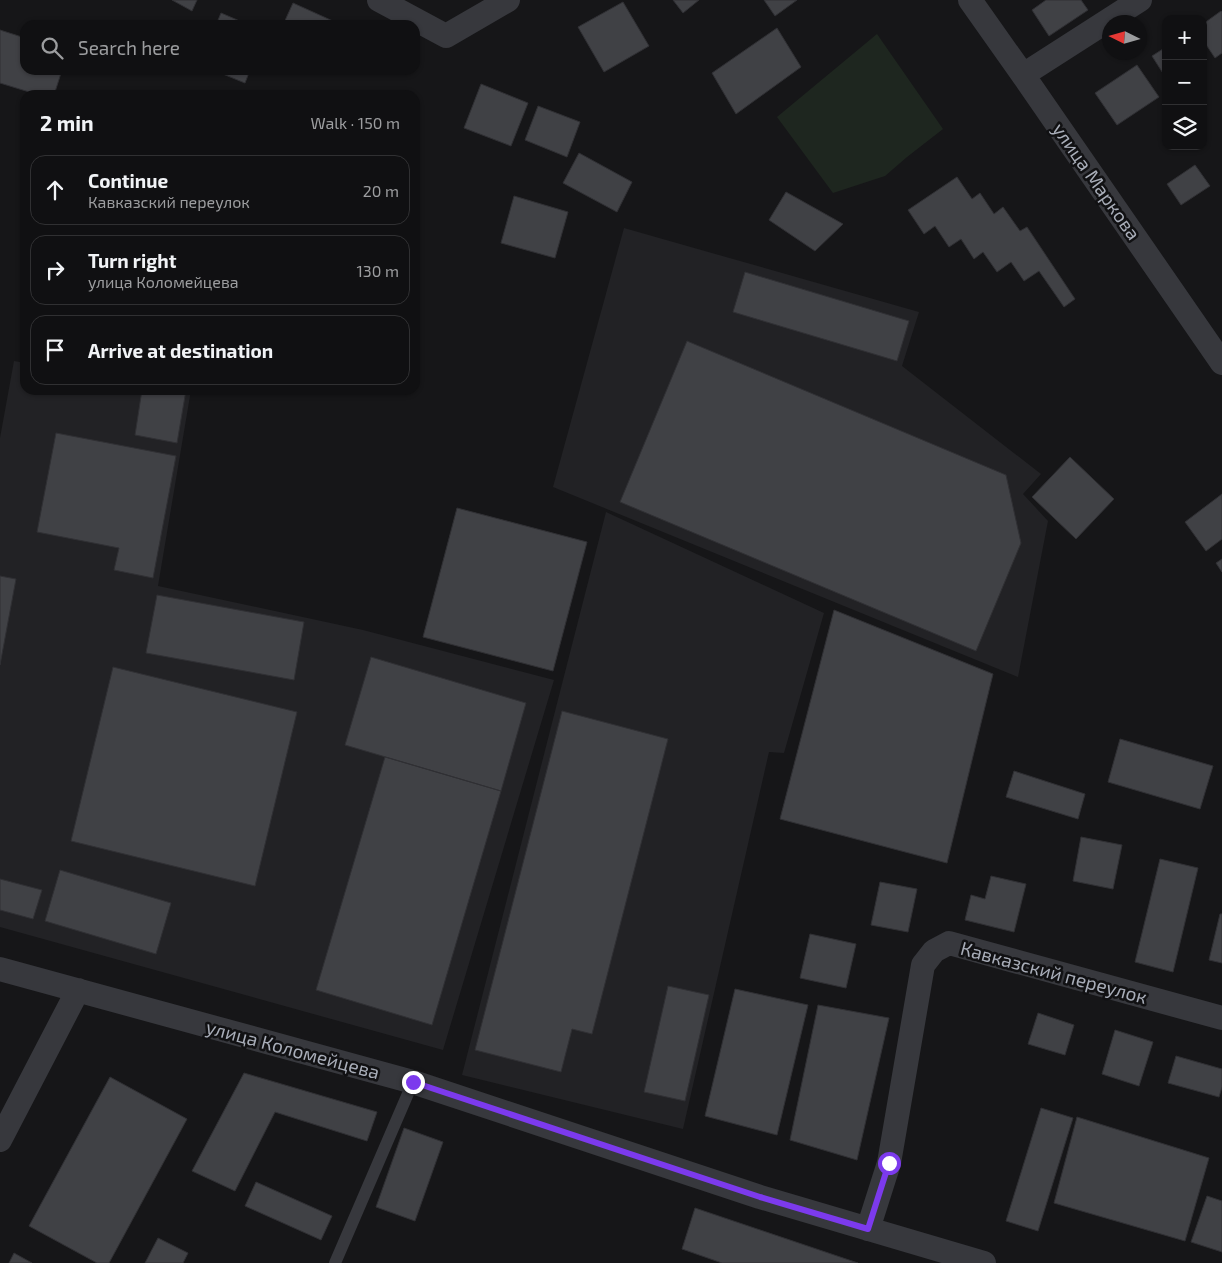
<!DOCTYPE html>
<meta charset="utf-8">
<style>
:root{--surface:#101012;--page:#19191b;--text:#f1f3f6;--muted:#9c9d9f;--line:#303032}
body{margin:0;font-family:"Exo 2",sans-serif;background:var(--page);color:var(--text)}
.controls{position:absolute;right:15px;top:15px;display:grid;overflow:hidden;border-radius:10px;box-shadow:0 1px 4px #0004}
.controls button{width:45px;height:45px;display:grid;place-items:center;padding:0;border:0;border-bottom:1px solid var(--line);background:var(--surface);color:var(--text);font:25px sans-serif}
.compass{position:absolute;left:1102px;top:15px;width:45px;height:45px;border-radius:50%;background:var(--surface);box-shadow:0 1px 4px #0004;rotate:275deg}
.stop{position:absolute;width:15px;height:15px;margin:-11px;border:4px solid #7c3aed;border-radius:50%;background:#fff}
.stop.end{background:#7c3aed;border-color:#fff;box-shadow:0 1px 5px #0008}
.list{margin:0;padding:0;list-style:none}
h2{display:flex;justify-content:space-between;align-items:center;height:65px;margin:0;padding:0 20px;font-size:21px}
h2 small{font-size:16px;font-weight:400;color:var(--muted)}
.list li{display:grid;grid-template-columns:32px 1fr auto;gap:15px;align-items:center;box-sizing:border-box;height:70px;margin:0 10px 10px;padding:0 10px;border:1px solid var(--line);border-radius:15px}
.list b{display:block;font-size:19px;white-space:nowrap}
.list p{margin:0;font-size:16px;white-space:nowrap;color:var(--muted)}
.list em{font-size:16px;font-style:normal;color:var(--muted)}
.icon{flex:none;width:28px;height:28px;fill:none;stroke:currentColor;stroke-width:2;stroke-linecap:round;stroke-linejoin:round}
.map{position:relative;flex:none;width:1222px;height:1263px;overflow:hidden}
.search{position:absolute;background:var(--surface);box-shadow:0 1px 4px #0004;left:20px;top:20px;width:400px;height:55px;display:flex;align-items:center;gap:12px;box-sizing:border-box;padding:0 18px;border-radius:15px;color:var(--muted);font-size:19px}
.panel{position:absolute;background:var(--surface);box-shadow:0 1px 4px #0004;left:20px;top:90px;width:400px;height:305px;border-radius:15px}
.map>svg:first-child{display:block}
</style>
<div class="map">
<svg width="1222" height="1263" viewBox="0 0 1222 1263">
<rect width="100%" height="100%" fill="#161618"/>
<!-- built -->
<path fill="#222225" d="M624,228L919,312L902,366L1041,474L1023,494L1048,521L1018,677L553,487Z
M14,361L25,363V390H191L158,586L363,630L554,680L443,1050L0,927V438Z
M606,512L824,613L784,753L769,752L683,1129L462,1075Z"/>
<!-- green -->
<path fill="#1e261f" d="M877,34L943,129L907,157L885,176L833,193L777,117Z"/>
<!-- building -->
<path fill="#404145" stroke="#303034" d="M172,0H197L192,11Z
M673,0H699L683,13Z
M764,0H797L775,16Z
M1046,0H1081L1088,10L1049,36L1032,10Z
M623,2L649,46L604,72L578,27Z
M293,3L335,22L333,25H283Z
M1221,11L1222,12V53L1215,58L1203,40V24Z
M221,13L249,25H216Z
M777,28L801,67L736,114L712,73Z
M0,30L25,38V70H62L54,95H39L0,83Z
M1166,47V78L1152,56Z
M1137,65L1159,97L1117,125L1095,93Z
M213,70H250L245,83Z
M481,84L528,103L511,146L464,128Z
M538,106L580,122L567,157L525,140Z
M579,153L632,182L617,212L563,183Z
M1195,165L1210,186L1181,205L1167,184Z
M957,177L972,199L980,193L994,214L1003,207L1020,231L1027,227L1075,299L1064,307L1039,271L1024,281L1011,262L997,272L983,252L974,259L961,239L949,247L935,226L924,234L908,210Z
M786,192L843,224L815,251L769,220Z
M514,196L568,212L555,258L501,243Z
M745,272L909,321L897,361L733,312Z
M687,341L1006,475L1021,543L976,651L620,502Z
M142,390H186L177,443L135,435Z
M56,433L176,456L153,578L114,570L119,548L37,532Z
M1070,457L1114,499L1076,539L1032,497Z
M1222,494V539L1206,551L1185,522Z
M457,508L587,542L553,671L423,637Z
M1222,559V572L1216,563Z
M0,576L16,579L0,665Z
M157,595L304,622L294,680L146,653Z
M834,610L993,674L947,863L780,819Z
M371,657L526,703L501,791L345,745Z
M113,667L297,712L255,886L71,841Z
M562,711L668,739L592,1034L572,1029L561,1072L475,1050Z
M1120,739L1213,766L1200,809L1108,782Z
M385,757L501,791L432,1025L316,990Z
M1014,771L1085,794L1078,819L1006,797Z
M1081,837L1122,845L1113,889L1073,881Z
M1160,859L1198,868L1173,972L1135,962Z
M60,870L171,903L156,954L45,921Z
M991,876L1026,884L1014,932L965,920L971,895L985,899Z
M0,879L42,890L33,919L0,910Z
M880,882L917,889L908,932L871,925Z
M1220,914H1222V963L1209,960Z
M810,934L856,944L846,988L800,978Z
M668,986L709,995L685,1101L644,1092Z
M735,989L808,1005L777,1135L705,1116Z
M818,1005L889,1018L857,1160L790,1140Z
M1038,1013L1074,1025L1065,1055L1028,1044Z
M1115,1030L1153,1042L1139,1086L1102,1074Z
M1176,1056L1222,1069V1087L1219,1097L1168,1083Z
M244,1073L377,1112L367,1141L275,1112L235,1191L192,1171Z
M110,1077L187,1119L109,1263H97L29,1226Z
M1041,1108L1073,1118L1038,1231L1006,1221Z
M1077,1117L1209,1158L1185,1241L1054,1203Z
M404,1128L443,1142L415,1221L376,1207Z
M256,1182L332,1216L321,1240L245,1206Z
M1207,1196L1222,1201V1252L1191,1242Z
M695,1208L858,1263H722L682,1249Z
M158,1238L188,1253L183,1263H145Z
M14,1253L32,1263H9Z"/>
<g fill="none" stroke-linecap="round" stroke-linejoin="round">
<!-- lane -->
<path stroke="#37383d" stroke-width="12" d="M335,1263L413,1082"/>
<!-- street -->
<path stroke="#37383d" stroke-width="24" d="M379,0L446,36L508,0
M970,0L1023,75L1222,363
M1023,75L1140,0
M0,969L413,1082L760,1197L984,1263
M0,1140L78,990
M868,1229L889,1163L923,965L934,951L949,943L1222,1018"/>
</g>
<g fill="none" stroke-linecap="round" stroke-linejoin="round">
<!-- route -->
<path stroke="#7c3aed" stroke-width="6" d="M413,1082L760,1197L868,1229L889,1163"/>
</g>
<g text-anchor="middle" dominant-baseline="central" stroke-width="5" stroke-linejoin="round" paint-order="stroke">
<!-- street labels -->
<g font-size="19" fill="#a8adb8" stroke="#111113">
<text transform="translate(1097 181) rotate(55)">улица Маркова</text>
<text transform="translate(1054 972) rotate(15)">Кавказский переулок</text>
<text transform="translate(293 1049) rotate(15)">улица Коломейцева</text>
</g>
</g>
</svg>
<div class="controls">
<button>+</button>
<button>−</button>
<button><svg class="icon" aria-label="layers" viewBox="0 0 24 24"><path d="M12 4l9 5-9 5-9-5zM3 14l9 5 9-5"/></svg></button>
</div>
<svg class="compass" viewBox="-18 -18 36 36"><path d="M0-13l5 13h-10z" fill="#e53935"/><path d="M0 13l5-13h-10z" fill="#9c9d9f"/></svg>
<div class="stop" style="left:889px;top:1163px"></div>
<div class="stop end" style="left:413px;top:1082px"></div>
<div class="search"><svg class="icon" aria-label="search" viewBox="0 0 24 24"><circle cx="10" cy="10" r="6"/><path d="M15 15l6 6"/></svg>Search here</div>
<section class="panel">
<h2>2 min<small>Walk · 150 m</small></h2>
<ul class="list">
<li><svg class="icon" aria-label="ahead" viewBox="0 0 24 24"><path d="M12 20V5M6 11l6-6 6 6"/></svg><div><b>Continue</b><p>Кавказский переулок</p></div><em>20 m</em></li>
<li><svg class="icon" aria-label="right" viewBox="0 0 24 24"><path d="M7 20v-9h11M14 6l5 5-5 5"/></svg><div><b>Turn right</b><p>улица Коломейцева</p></div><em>130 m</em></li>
<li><svg class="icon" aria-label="arrive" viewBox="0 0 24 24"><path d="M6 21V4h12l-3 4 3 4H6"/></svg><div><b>Arrive at destination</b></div></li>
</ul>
</section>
</div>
